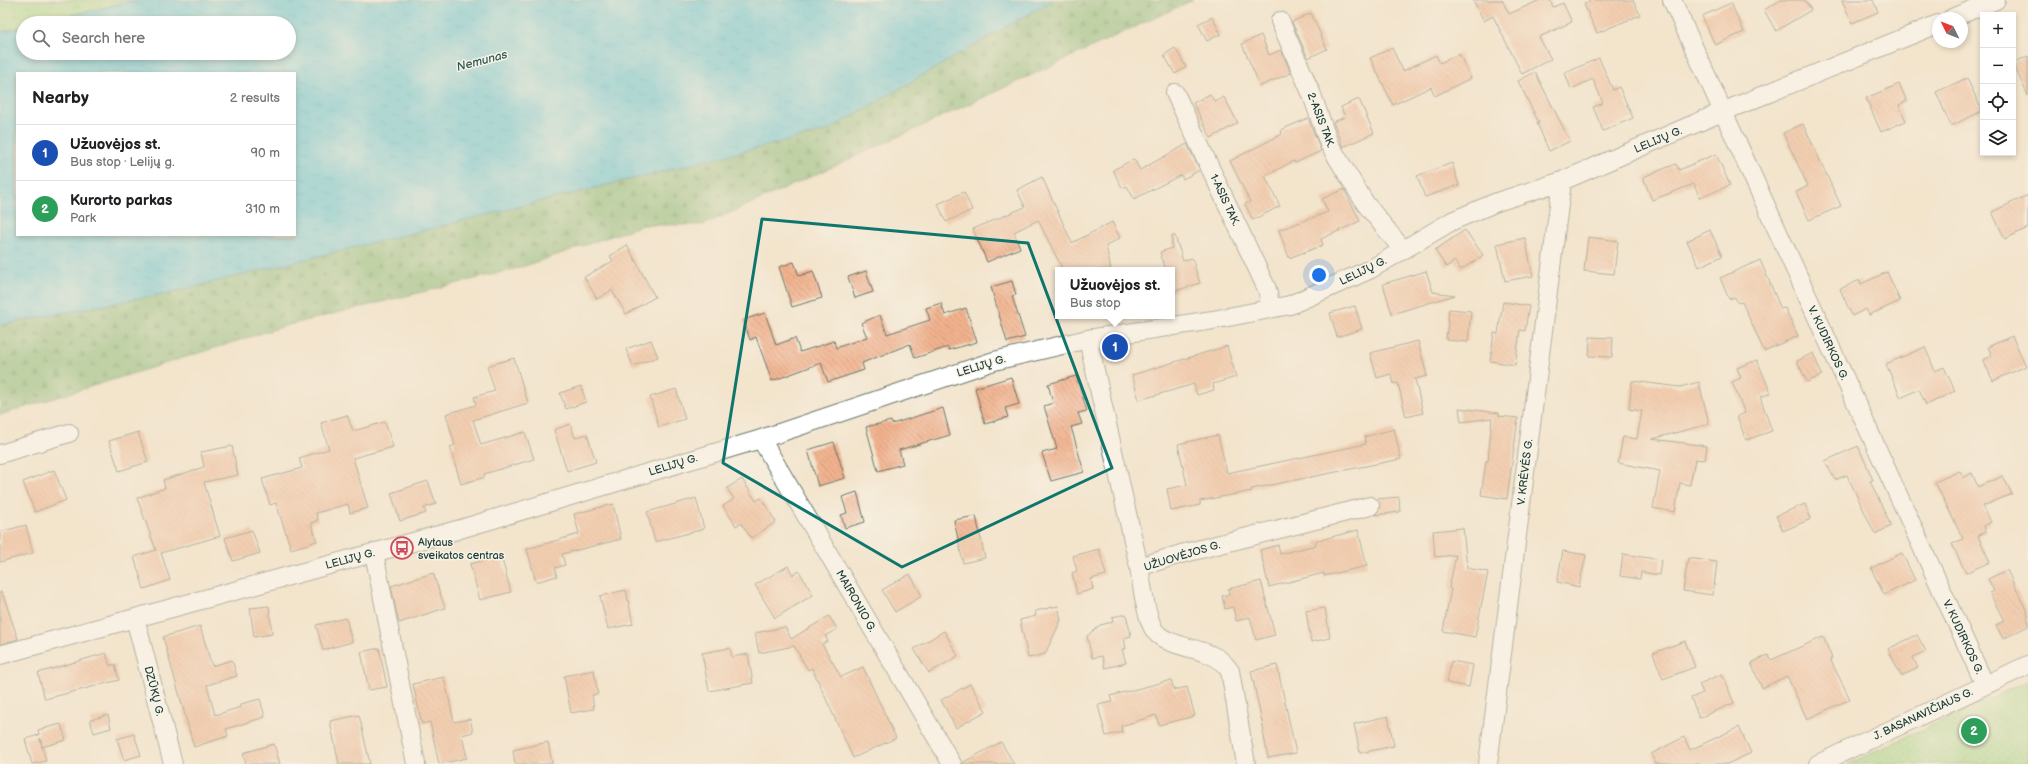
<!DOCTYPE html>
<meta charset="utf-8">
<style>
:root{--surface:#fff;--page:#f6f6f6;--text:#202124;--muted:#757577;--line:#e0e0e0;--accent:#0b8043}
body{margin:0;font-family:"Balsamiq Sans",sans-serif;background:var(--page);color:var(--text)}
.controls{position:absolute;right:12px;top:12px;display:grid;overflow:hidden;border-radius:0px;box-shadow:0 2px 6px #0003}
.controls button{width:36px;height:36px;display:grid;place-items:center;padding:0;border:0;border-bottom:1px solid var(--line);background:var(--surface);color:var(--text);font:20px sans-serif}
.compass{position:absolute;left:1932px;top:12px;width:36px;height:36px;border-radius:50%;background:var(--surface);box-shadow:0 2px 6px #0003;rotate:313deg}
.you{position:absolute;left:1319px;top:275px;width:14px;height:14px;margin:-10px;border:3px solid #fff;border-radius:50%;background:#1a73e8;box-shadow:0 0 0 6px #1a73e833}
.badge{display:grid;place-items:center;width:26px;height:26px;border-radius:50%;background:var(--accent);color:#fff;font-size:13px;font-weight:700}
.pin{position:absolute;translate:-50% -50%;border:2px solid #fff;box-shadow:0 1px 4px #0006}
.popup{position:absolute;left:1055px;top:267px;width:120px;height:52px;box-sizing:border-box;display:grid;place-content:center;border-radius:0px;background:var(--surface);filter:drop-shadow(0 1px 3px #0005);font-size:13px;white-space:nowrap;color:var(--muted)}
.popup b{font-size:15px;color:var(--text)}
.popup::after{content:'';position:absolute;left:50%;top:100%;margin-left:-8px;border:8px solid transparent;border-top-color:var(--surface)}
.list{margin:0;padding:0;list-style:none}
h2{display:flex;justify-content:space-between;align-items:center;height:52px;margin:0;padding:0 16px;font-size:17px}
h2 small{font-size:13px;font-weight:400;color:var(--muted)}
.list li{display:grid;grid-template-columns:26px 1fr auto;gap:12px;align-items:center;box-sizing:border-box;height:56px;padding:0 16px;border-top:1px solid var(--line)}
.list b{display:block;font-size:15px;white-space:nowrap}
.list p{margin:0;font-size:13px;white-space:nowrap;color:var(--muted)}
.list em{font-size:13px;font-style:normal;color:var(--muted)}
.icon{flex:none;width:22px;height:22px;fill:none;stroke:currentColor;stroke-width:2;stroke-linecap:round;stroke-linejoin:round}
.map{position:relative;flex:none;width:2028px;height:764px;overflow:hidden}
.search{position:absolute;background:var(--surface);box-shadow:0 2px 6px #0003;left:16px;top:16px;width:280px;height:44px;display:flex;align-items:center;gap:10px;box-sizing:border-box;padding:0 14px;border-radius:22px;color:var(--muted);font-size:15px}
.panel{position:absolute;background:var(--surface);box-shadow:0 2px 6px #0003;left:16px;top:72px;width:280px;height:164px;border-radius:0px}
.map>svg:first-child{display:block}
</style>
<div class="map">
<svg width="2028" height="764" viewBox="0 0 2028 764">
<defs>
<pattern id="grass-tufts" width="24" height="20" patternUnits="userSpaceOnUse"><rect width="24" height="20" fill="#a4da8b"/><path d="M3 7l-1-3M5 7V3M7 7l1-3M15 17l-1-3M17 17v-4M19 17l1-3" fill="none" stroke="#8dbc79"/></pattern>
<pattern id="forest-firs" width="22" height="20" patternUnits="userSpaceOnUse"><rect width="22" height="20" fill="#83ba77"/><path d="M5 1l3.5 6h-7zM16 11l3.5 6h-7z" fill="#6b9862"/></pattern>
<pattern id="park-dots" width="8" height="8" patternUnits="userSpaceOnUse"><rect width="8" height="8" fill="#a4da8b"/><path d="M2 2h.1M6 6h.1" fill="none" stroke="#8dbc79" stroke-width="1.8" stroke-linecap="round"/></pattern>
<pattern id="water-ripples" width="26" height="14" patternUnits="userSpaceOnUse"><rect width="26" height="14" fill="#5fc8da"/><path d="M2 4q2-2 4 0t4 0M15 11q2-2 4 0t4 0" fill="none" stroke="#4ea4b2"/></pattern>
<pattern id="building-back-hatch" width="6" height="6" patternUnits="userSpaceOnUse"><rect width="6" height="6" fill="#f3b38f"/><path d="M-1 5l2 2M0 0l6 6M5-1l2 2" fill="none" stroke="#c49376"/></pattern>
</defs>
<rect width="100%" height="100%" fill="#f7f3e8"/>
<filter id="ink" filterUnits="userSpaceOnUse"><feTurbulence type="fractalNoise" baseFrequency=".025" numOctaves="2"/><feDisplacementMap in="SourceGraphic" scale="8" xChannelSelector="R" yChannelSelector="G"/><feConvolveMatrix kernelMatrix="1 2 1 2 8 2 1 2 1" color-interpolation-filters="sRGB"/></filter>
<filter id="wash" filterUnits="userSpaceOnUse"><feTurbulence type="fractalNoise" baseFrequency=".012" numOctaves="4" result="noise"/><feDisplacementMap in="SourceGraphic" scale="16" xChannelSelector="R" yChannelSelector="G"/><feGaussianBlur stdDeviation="0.9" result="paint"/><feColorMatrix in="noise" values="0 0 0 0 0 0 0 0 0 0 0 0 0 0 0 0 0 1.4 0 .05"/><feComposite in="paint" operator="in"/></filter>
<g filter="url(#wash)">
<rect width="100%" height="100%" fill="#f3e4cc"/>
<!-- grass -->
<path fill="url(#grass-tufts)" stroke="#628c60" d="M0,0H137L38,23H23V27L0,32Z"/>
<!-- forest -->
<path fill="url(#forest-firs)" stroke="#517c56" d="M1053,0H1193L855,157L703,225H643L519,268L285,326L0,415V325L177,291L826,131Z"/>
<!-- park -->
<path fill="url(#park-dots)" stroke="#628c60" d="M2028,681V764H1848Z"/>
<!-- water -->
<path fill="url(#water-ripples)" stroke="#3f8287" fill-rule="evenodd" d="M137,0H1053L826,131L177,291L0,325V32L23,27V53H289V23H38ZM17,73H295V235H17Z"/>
<g id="blocks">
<!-- building -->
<path fill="url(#building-back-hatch)" d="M1473,0H1502L1509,14L1540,0H1550L1553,7L1563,3L1572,22L1539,37L1551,59L1522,74L1493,16L1484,21Z
M1592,0H1633L1640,15L1597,33L1584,4Z
M1781,0H1805L1811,10L1776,31L1764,10Z
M1842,0H1873L1878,12L1852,23Z
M1731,3L1744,32L1715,45L1702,16Z
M1311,13L1327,49L1308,58L1292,22Z
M1212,17L1221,34L1207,41L1198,24Z
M1261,35L1269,55L1281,50L1291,73L1260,86L1242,44Z
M1175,48L1186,67L1175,74L1164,55Z
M1392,48L1403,71L1436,55L1440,63L1459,54L1471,78L1435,96L1431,87L1393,105L1370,58Z
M2028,56V96L2013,63Z
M1599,58L1613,90L1619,87L1633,118L1603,131L1593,107L1603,103L1593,79L1571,89L1565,73Z
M1535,72L1570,141L1549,151L1537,123H1539L1518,81Z
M1967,78L1982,111L1951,126L1936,92Z
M1899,84L1907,101L1899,105L1906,121L1881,132L1866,98Z
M1210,94L1215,102L1224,97L1238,123L1211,138L1193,103Z
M1359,99L1374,133L1343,147L1333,122L1345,117L1341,107Z
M1308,118L1321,151L1295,163L1294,161L1265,176L1280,206L1253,220L1245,204L1250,202L1230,161L1282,134L1281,130Z
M1803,124L1841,206L1809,220L1796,192L1808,186L1783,133Z
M1187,144L1200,170L1183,179L1181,175L1134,199L1127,186L1122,188L1113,170L1134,159L1140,170Z
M1716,154L1730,185L1700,198L1694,184L1652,200L1643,177L1676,164L1679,170Z
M1452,163L1459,185L1425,197L1417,176Z
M1042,177L1072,243L1112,222L1120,238L1106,246L1111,270H1063L1038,220L1014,232L1020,248L987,262L973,229L1025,207L1017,190Z
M1344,189L1360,221L1321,239L1323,245L1289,258L1279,230L1328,212L1322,199Z
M964,192L972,210L946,222L938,204Z
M2028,195V228L2005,239L1992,212Z
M1465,230L1483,255L1461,270L1455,261L1446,267L1435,250Z
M1710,230L1722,256L1699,267L1687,241Z
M1172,236H1175L1183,261L1192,258L1200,283L1172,292V270H1166L1160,252L1172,248Z
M1588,237L1618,241L1614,274L1584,271Z
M1525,238L1533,276L1505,281L1497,244Z
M627,245L655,297L626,314L612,290L597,299L584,277L613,261L610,256Z
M1760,260L1781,309L1785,308L1798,336L1764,351L1742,302L1738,303L1735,297L1729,299L1720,278Z
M794,262L799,276L813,271L822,298L792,307L779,267Z
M866,271L873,292L855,298L848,277Z
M1426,271L1433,292L1455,295L1392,314L1383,284Z
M1887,272L1900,301L1869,315L1866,309L1852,316L1840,289L1860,280L1861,284Z
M1012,281L1016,295L1012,296L1025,337L1007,342L991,287Z
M1503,302L1529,306L1525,331L1520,330L1515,365L1490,361L1494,333L1498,334Z
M941,303L945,315L966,308L977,342L949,350L948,347L915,358L910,344L862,363L864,370L828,382L821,363L772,381L756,337L750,340L743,320L765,313L776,345L795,338L800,352L834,341L836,348L867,337L861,323L880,315L887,334L930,320L926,308Z
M1355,306L1362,329L1337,337L1330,313Z
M1449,309L1471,311L1468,342L1446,340Z
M2012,336L2026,366L1993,381L1983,360L1992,356L1988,347Z
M1590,337L1613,338L1612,357L1589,356Z
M651,340L658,357L633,366L626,349Z
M1418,341L1427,376L1415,379L1423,413L1406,417L1398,383L1394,384L1391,374L1377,378L1370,353Z
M1227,346L1236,377L1213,384L1214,390L1197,395L1194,384L1139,400L1132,375Z
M1925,347L1935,371L1944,367L1955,391L1926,405L1919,389L1901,398L1886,364Z
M1813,353L1822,375L1807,382L1797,361Z
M514,358L528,403L473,420L481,445L525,432L534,459L484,474L485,477L461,484L450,447L455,445L446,414L476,405L474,397L495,391L487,366Z
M1757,360L1771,393L1760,397L1772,431L1746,440L1737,416L1745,413L1732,382L1741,378L1737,368Z
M1076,376L1087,411L1078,413L1082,424L1071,427L1084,472L1051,481L1042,453L1057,449L1044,406L1053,403L1048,384Z
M1011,377L1019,404L1005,408L1008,417L985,424L975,388Z
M1632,381L1680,387L1699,382L1709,424L1652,439L1707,446L1705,460L1695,459L1690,485L1680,483L1675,512L1653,508L1660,471L1618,463L1623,437L1637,439L1642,411L1629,409Z
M581,386L586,402L566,409L560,393Z
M676,389L685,419L659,427L650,397Z
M943,408L950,435L899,450L903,464L878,471L866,427L891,421L892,424Z
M1459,408L1499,413V416L1518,418L1507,499L1481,495L1486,461H1488L1492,418L1461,422Z
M347,415L353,431L385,422L393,447L353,458L368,508L350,513L348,504L316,513L318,520L311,523L317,541L291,549L276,503L270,505L262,479L302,468L299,458L329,449L321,423Z
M570,424L575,438L587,434L596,462L567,471L554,430Z
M1394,429L1401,459L1251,489L1252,491L1200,501V505L1171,511L1167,489L1187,485L1178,444L1218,435L1227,473L1366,444L1364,437Z
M138,432L148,462L119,471L109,441Z
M834,442L845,478L818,486L808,450Z
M232,446L238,475L204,482L220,536L161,553L170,580L144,589L134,557L156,550L137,498L165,488L163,480L204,467L201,452Z
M1858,446L1873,480L1870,481L1891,526L1875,534L1847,475L1835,480L1825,461Z
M54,470L66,500L35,512L23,482Z
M1960,471L1963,478L1972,473L1978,487L2003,476L2012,494L1983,506L1991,522L1984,526L1986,531L1978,536L1990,562L1966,573L1952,544L1963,539L1935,482Z
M742,479L756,501L761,498L776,522L751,538L741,523L736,526L723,506L734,499L727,488Z
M428,481L436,504L424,508L426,513L400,521L391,493Z
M857,492L865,522L845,528L841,515L847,513L842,497Z
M1399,497L1400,512L1375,515L1380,508L1377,499Z
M696,498L704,529L655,542L647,512Z
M613,504L621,539L562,554L565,565L555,568L557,576L536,582L527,549L579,534L574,514Z
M1805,504L1811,519L1783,531L1776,516Z
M976,516L985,558L963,563L954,520Z
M26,525L33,553L0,562V532Z
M1463,528L1467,568L1488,572L1475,637L1443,631L1451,589L1449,588L1456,555L1435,557L1433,531Z
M252,530L260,553L233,561L225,538Z
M1358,530L1367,566L1324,576V573L1269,587L1260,550L1278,545L1280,554L1316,545V541Z
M1099,549L1106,575L1091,579L1093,589L1077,594L1072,573L1077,571L1073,556Z
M1563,551L1586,555L1579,587L1557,582Z
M1902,553L1915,580L1884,595L1871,568Z
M1623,554L1661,560L1659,575L1641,572L1640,579L1620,576Z
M501,556L511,592L480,600L470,564Z
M1688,558L1717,562L1713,595L1683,591Z
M788,566L793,575L799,571L813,595L775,618L755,585Z
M2007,570L2028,614V626L2003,639L1996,625L2004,621L1990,593L1994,591L1988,579Z
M433,573L445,608L399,623L391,586Z
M910,574L922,596L895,612L882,590Z
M1261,581L1275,635L1256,640L1250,617L1236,621L1233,607L1225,609L1222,596L1229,594L1228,589Z
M626,590L633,624L608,629L600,596Z
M0,592H2L18,639L0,644Z
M269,606L272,634L254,637L250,608Z
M1058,606L1061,620L1045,654L1028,658L1020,620L1036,616L1035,611Z
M1325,608L1330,638L1311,642L1306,611Z
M1126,614L1131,636L1124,638L1126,649H1122L1126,663L1105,668L1102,656L1092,658L1087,636L1100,625L1113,622L1112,617Z
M829,616L837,629L825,636L828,641L822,644L841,677L863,667L896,738L853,758L812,668L808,670L794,646L759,653L755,633L785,627L791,639Z
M346,618L352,642L323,650L316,625Z
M200,626L212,666L232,660L237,676L207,685L215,715L241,707V704L260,699L265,717L226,729L228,736L194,747L163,637Z
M944,631L958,656L929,673L914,649Z
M1917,635L1926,651L1913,657L1918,668L1901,676L1888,649Z
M1823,637L1832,658L1830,659L1850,699L1807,719L1787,676L1762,688L1751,663L1768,655L1771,660Z
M1685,641L1695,667L1663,679L1653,653Z
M379,648L387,687L369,690L361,652Z
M730,648L732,657L748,654L753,683L709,691L702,653Z
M106,653L110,666L115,664L119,680L45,699L38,673Z
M1451,661L1473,665L1469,687L1447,683Z
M1277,665L1296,753L1268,758L1263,731H1264L1251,671Z
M594,670L598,694L592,695L594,709L571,713L564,676Z
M1722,674L1734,703L1699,718L1691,698L1703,693L1699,684Z
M444,677L454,722L470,719L473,732L462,735L467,758L439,764L430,722L422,724L413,684Z
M1171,680L1174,690L1187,687L1195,716L1159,725L1156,715L1121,726L1122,732L1106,736L1098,705L1112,702L1110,696Z
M970,684L986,711L956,728L941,700Z
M108,715L111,728L94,733L90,720Z
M359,715L370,764H339L330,721Z
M1388,716L1394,746L1360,753L1354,724Z
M61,724L66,740L42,747L40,738L46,761L32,764L25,739L39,735L38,730Z
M1739,727L1751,753L1727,764H1656L1651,754L1684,737L1690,750Z
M134,734L141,755L124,760L117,739Z
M548,742L552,764H515L513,750Z
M1001,742L1014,764H962V763Z
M274,744L280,764H246L243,753Z"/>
</g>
</g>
<g filter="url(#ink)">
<use href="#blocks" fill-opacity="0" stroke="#697769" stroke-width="1"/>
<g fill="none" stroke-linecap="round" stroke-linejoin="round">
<!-- minor casing -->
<g stroke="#697769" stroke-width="20">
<path id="minor" d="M1672,0L1985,685
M1952,18L1996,0
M1280,21L1312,95L1329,144L1365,203L1403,250
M1175,93L1267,289L1271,308
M1088,339L1139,567
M761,439L952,764
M0,454L69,433
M374,553L416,764
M135,618L173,764
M0,655L457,530L761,439L994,361L1088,339L1213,320L1290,305L1371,269L1452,221L1497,202L1562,181L1722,112L1938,24
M1246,764L1230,671C1225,664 1219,658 1211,655C1195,647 1161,645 1153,628C1145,612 1142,585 1139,567L1181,554L1370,506
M1488,764L1562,181
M1818,764L2028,665"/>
</g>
<!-- minor -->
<use href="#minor" stroke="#fff" stroke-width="18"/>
</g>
</g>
<!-- marked area -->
<path d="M0 0H2028V764H0ZM762,219L1028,243L1112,468L902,567L723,463Z" fill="#f3e4cc" fill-opacity=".55" fill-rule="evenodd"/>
<path fill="none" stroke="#0f766e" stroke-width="3" stroke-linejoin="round" d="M762,219L1028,243L1112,468L902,567L723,463Z"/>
<!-- icons -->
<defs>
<g id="bus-ring" transform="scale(1.15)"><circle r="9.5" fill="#f7f3e8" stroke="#d1495b" stroke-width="1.5"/><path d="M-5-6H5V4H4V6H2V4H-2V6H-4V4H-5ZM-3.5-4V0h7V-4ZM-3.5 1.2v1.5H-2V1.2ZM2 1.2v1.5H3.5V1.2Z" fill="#d1495b"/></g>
</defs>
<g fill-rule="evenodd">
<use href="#bus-ring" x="402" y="548"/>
</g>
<g text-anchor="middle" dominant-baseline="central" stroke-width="3" stroke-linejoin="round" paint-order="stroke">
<!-- street labels -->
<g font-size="11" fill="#1f3d34" stroke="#f7f3e8">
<text transform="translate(1321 120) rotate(69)">2-ASIS TAK.</text>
<text transform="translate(1658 140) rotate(-23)">LELIJŲ G.</text>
<text transform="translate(1225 200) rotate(65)">1-ASIS TAK.</text>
<text transform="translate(1363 271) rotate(-26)">LELIJŲ G.</text>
<text transform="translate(1828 343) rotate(65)">V. KUDIRKOS G.</text>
<text transform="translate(981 366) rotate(-17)">LELIJŲ G.</text>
<text transform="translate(673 465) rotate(-17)">LELIJŲ G.</text>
<text transform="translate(1525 472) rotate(-83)">V. KRĖVĖS G.</text>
<text transform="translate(1182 556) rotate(-17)">UŽUOVĖJOS G.</text>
<text transform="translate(350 559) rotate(-15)">LELIJŲ G.</text>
<text transform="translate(856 601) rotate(60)">MAIRONIO G.</text>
<text transform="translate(1963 637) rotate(65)">V. KUDIRKOS G.</text>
<text transform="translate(154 691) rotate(76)">DZŪKŲ G.</text>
<text transform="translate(1923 714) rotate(-25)">J. BASANAVIČIAUS G.</text>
</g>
<!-- poi labels -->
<g font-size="11" fill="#1f3d34" stroke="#f7f3e8" text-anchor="start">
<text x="418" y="542">Alytaus<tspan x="418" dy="13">sveikatos centras</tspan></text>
</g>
<!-- water labels -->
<g font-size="12" font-style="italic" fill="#2c5955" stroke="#f7f3e8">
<text transform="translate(482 61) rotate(-15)">Nemunas</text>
</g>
</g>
</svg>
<div class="controls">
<button>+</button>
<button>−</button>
<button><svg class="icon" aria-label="locate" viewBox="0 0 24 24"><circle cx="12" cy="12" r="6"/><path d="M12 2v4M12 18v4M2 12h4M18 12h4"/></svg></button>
<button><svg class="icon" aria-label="layers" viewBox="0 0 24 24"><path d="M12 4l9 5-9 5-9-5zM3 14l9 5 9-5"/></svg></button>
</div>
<svg class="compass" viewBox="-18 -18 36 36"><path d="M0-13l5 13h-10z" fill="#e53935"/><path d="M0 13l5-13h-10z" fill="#757577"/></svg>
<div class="you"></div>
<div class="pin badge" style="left:1115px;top:347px;background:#1a4fb4">1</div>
<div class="popup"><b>Užuovėjos st.</b>Bus stop</div>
<div class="pin badge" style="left:1974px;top:731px;background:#2e9e5b">2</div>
<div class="search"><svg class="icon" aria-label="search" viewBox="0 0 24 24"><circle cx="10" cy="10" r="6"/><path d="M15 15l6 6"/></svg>Search here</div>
<section class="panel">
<h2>Nearby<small>2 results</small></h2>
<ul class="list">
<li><span class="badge" style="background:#1a4fb4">1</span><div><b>Užuovėjos st.</b><p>Bus stop · Lelijų g.</p></div><em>90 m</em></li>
<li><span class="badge" style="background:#2e9e5b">2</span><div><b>Kurorto parkas</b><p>Park</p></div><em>310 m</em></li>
</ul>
</section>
</div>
